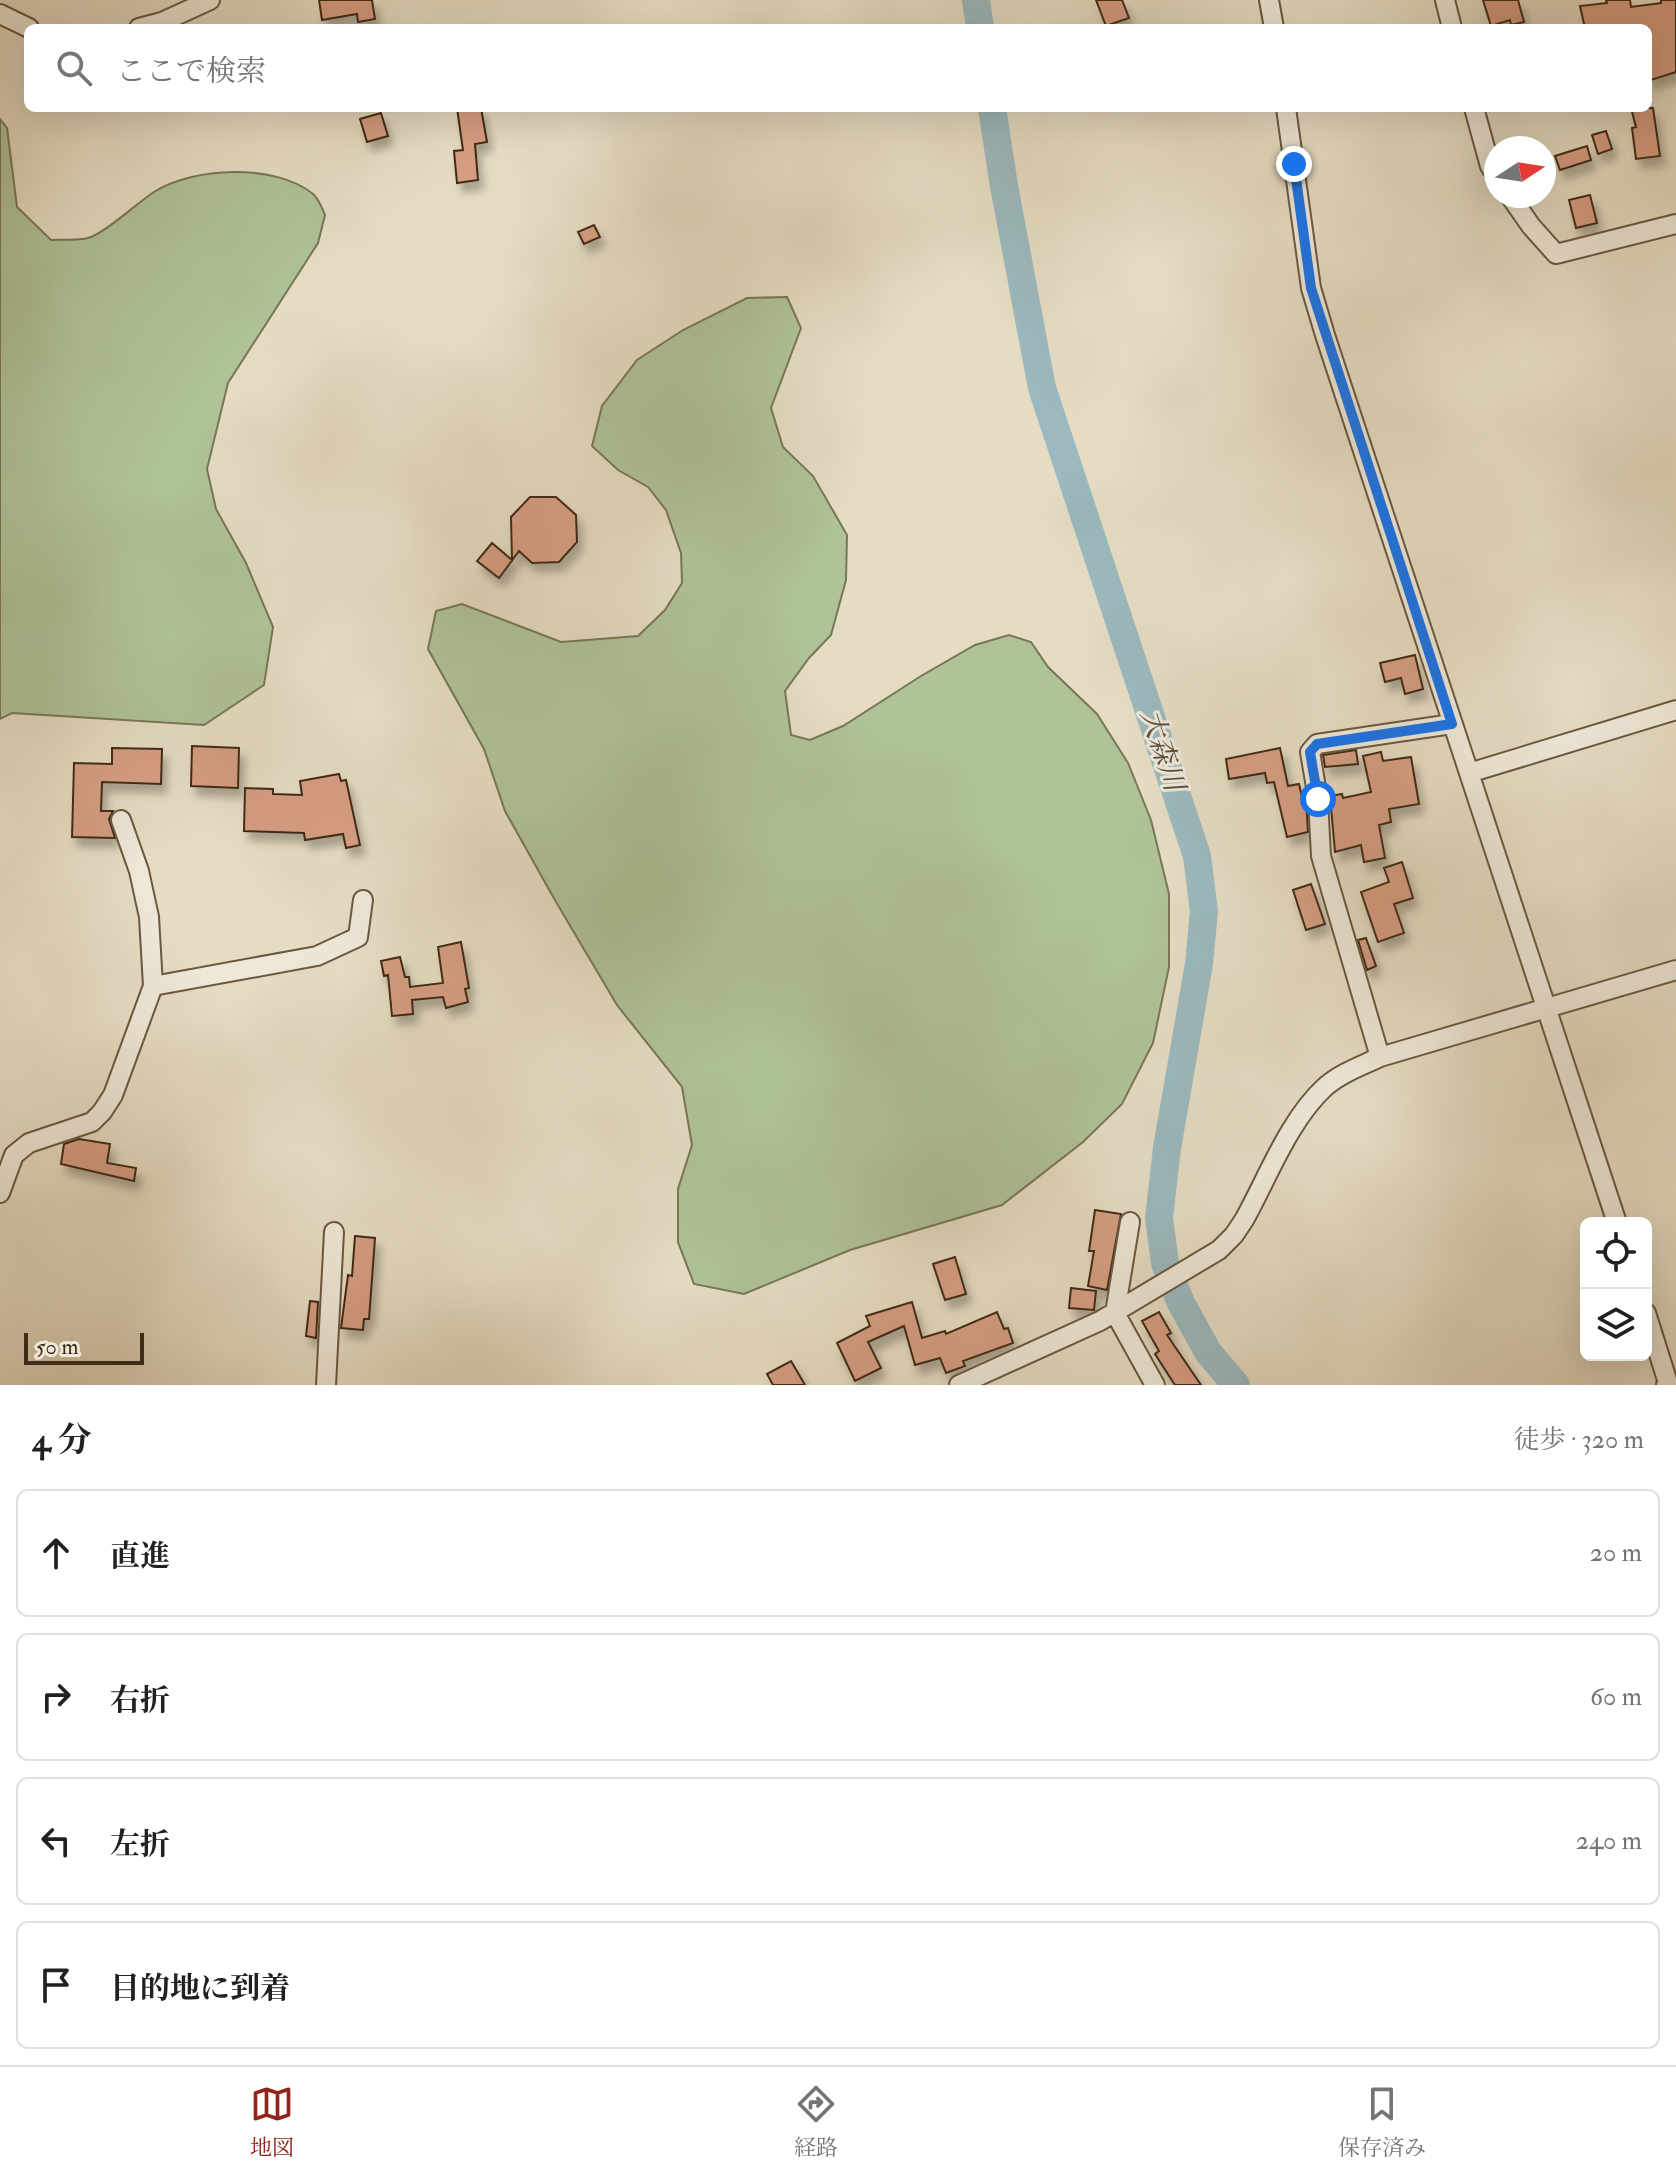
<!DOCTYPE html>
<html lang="ja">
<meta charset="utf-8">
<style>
:root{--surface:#fff;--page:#f2f2f2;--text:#202124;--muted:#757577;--line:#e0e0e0;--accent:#8f2418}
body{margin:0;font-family:"IM FELL Double Pica","Noto Serif JP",serif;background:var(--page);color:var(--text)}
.controls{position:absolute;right:24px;bottom:24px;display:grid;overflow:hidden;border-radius:12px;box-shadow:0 8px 32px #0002}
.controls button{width:72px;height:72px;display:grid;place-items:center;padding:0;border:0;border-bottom:2px solid var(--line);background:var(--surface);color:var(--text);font:40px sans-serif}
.compass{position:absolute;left:1484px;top:136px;width:72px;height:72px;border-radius:50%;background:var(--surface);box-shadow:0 8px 32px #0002;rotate:78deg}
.scale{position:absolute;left:24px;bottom:20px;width:120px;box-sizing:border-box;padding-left:8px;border:4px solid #412c15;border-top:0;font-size:22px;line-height:28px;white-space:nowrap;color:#412c15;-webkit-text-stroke:6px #eee8d8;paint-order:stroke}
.stop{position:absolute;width:24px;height:24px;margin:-18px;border:6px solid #1a73e8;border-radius:50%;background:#fff}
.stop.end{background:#1a73e8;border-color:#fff;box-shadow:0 2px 8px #0008}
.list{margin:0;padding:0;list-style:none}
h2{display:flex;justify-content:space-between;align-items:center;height:104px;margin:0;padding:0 32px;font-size:34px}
h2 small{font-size:26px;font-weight:400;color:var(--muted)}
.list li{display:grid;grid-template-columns:52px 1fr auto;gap:24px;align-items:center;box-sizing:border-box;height:128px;margin:0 16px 16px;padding:0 16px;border:2px solid var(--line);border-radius:12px}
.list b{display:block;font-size:30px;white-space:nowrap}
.list em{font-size:26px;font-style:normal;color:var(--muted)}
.icon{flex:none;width:44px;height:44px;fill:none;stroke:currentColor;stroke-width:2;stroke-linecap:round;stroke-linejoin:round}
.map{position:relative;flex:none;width:1676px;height:1385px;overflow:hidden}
.search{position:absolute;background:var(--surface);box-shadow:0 8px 32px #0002;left:24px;right:24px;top:24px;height:88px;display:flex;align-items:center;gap:20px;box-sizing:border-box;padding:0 28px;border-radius:12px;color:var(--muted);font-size:30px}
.sheet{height:680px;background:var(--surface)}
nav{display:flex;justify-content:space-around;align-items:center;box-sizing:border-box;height:112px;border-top:2px solid var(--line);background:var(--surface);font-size:22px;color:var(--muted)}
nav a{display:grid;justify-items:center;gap:4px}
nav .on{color:var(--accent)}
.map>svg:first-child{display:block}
</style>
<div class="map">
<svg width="1676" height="1385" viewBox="0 0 1676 1385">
<defs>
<filter id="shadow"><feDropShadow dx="5" dy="9" stdDeviation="4" flood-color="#0004"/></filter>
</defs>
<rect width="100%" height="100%" fill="#e5dcc3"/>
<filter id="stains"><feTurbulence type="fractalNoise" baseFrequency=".0025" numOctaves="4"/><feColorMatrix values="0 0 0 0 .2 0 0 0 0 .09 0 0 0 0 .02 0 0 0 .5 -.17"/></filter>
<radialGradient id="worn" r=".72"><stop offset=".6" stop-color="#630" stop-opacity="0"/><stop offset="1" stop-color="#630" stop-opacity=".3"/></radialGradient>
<!-- green -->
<path fill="#afc298" stroke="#787756" stroke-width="2" d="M0,119L7,128L17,207L51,240C62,239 77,241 88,238C104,234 137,203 154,192C192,167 276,163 313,194C319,199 322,208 325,215L318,243L228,383L207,469L216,509L246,563L273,627L264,685L204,725L12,713L0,719Z
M787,297L801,328L771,408L783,447L813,476L847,535L846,580L831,635L809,658L785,691L791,735L810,740L843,726L921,676L975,645L1009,635L1031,642L1048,667L1097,714L1128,763L1151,820L1169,894V967L1153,1043L1122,1104L1083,1142L1002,1205L850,1250L744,1294L694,1284L678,1242V1189L692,1145L682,1087L617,1005L556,902L505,811L484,749L428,649L436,611L462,604L561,642L638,636L665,610L682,583L681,553L666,510L648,487L618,470L592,446L602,406L637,360L683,330L747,298Z"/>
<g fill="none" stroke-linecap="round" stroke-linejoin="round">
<!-- river -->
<path stroke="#9bb9be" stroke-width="28" d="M976,0L980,28
M992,108L1004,186L1042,388L1197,856L1204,911L1199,964L1167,1148L1159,1218L1165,1263L1181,1303L1208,1352L1236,1385"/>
</g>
<!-- building -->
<path fill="#d59d82" stroke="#412c15" stroke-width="2" filter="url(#shadow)" d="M319,0H372L375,19L358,22L357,14L322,20Z
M1096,0H1122L1129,18L1106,26Z
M1483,0H1518L1524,22L1511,25L1510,20L1491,26Z
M1606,0H1630L1631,7L1661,3V0H1676V72L1648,81V28H1585L1580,6L1607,3Z
M457,108H481L487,142L475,144L478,180L457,183L454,151L463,150Z
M1631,108H1653L1660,156L1636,159L1632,128L1636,127Z
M381,113L388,136L367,142L360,119Z
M1606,131L1612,149L1598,154L1592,135Z
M1587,146L1591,160L1560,170L1555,156Z
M1590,195L1597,223L1576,228L1569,200Z
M594,225L600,237L584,244L578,232Z
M530,497H556L576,515L577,542L559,562L532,563L519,551L499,578L477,561L492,543L512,560L511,517Z
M1415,655L1423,689L1405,694L1401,678L1385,682L1380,663Z
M192,746L239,748L238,788L191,786Z
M112,748L162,749L161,784L102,782L101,811H113L109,819L115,838L72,837L74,763L112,764Z
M1280,748L1288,786L1299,784L1303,801L1306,800L1308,832L1287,837L1274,782L1267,783L1265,773L1229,779L1226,759Z
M1356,750L1358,764L1325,767L1323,755Z
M1381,752L1383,761L1411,757L1419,804L1389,809L1391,822L1379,825L1385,858L1364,862L1361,845L1335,852L1330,796L1342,794L1343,798L1371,792L1363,756Z
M339,774L341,781L346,780L360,845L346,848L343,834L305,840L304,833L244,831L245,788L273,789V794L302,795L300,781Z
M1402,862L1413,898L1394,904L1404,933L1378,942L1361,892L1389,882L1384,868Z
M1311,884L1325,924L1306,930L1293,890Z
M1366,938L1376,966L1367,970L1358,940Z
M461,942L469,988L465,989L468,1002L446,1008L443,997L412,1000L413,1014L392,1016L388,975L384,976L381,961L400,957L405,977H409L410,987L443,983L438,947Z
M79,1139L110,1144L107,1163L136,1168L134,1181L61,1164L64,1144Z
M1095,1210L1121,1214L1107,1290L1088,1286L1094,1251H1089Z
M355,1236L375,1238L369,1319H364L363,1330L341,1328L348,1275L352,1276Z
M955,1257L966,1294L945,1300L933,1264Z
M1071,1288L1096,1291L1094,1310L1069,1308Z
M310,1301L318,1302L316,1338L306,1336Z
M912,1302L922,1338L945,1331L946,1334L997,1312L1004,1329L1008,1328L1013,1343L963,1361L965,1366L946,1373L940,1358L915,1365L904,1326L868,1342L881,1368L855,1381L837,1343L870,1326L866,1316Z
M1159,1312L1171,1333L1167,1335L1201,1385H1175L1155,1354L1159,1351L1142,1321Z
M791,1361L805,1385H773L767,1374Z"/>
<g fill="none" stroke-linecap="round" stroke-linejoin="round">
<!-- minor casing -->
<g stroke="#6a5840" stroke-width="22">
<path id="minor" d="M1269,0L1274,28
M1445,0L1452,28
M0,14L29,28
M139,28L162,22L210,0
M1286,108L1311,288L1325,335L1617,1223
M1474,108L1490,166L1496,175
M1510,196L1531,226L1556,254L1676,224
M1469,773L1676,710
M153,986L317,956L358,937L363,900
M1380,1057L1321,856L1318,799L1310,752L1317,744L1452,724
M0,1193L14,1155L29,1143L92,1122L102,1112L113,1095L153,986L149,917L139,871L121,820
M1130,1222L1115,1313L1155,1385
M1646,1313L1668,1383L1666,1385
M326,1385L334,1232
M959,1385L1100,1321L1219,1250L1234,1235L1244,1220C1268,1177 1289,1120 1325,1087C1341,1073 1361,1066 1380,1057L1676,970"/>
</g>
<!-- minor -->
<use href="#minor" stroke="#eee8d8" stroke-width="18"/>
</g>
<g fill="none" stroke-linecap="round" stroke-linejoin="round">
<!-- route -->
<path stroke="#1a73e8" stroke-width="10" d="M1294,164L1311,288L1452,724L1317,744L1310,752L1318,799"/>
</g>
<g text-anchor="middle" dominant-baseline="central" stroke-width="6" stroke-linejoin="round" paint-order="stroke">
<!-- water labels -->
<g font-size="28" font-style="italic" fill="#584f3f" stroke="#eee8d8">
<text transform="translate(1162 750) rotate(72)">大森川</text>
</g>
</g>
<rect width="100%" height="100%" filter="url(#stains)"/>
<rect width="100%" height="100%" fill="url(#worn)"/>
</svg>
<div class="controls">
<button><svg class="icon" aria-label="locate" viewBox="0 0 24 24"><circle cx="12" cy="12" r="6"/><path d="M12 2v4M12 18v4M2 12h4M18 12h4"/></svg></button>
<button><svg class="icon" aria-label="layers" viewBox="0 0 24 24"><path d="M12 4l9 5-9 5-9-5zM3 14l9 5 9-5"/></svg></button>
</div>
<svg class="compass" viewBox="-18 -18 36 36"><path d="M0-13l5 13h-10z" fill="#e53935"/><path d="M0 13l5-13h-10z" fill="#757577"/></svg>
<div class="scale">50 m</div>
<div class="stop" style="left:1318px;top:799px"></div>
<div class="stop end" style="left:1294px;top:164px"></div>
<div class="search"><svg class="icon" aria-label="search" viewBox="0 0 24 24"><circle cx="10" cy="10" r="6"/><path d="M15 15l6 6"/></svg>ここで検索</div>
</div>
<section class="sheet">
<h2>4 分<small>徒歩 · 320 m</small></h2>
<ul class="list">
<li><svg class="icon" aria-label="ahead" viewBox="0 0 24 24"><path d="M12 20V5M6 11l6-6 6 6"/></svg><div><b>直進</b></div><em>20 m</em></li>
<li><svg class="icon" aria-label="right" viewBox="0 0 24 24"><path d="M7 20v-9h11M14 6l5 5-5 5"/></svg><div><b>右折</b></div><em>60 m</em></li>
<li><svg class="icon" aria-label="left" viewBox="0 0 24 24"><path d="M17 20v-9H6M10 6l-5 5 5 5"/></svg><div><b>左折</b></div><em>240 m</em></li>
<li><svg class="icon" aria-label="arrive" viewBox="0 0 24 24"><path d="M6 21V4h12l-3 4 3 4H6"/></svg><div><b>目的地に到着</b></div></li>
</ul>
</section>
<nav>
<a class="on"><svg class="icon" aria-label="map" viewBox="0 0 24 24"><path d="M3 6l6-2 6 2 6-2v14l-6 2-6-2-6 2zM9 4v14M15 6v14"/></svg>地図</a>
<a><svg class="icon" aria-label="directions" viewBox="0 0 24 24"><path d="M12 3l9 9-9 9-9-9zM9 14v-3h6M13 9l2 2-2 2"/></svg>経路</a>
<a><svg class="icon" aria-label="saved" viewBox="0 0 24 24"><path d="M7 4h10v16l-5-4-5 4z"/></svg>保存済み</a>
</nav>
